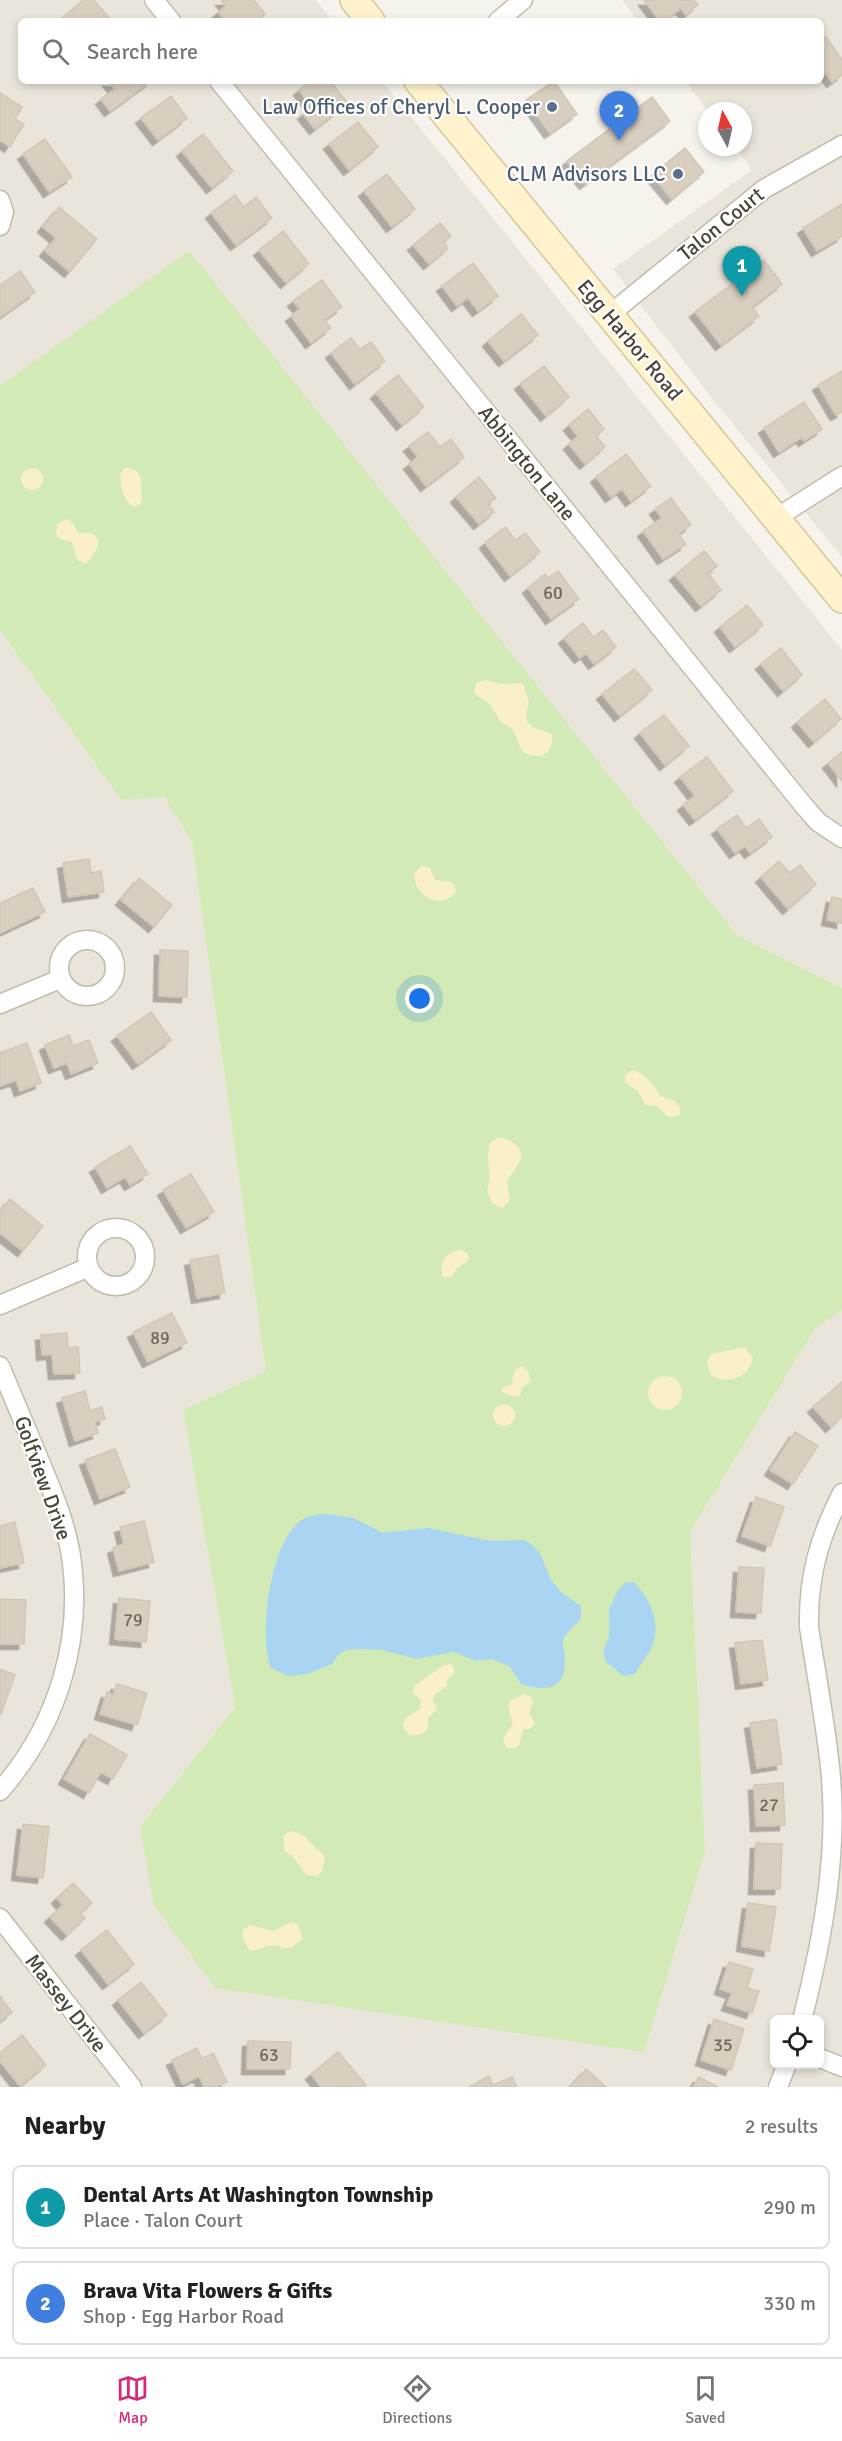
<!DOCTYPE html>
<meta charset="utf-8">
<style>
:root{--surface:#fff;--page:#f2f2f2;--text:#202124;--muted:#757577;--line:#e0e0e0;--accent:#db2777}
body{margin:0;font-family:Signika,sans-serif;background:var(--page);color:var(--text)}
.controls{position:absolute;right:18px;bottom:18px;display:grid;overflow:hidden;border-radius:9px;box-shadow:0 3px 9px #0003}
.controls button{width:54px;height:54px;display:grid;place-items:center;padding:0;border:0;border-bottom:2px solid var(--line);background:var(--surface);color:var(--text);font:30px sans-serif}
.compass{position:absolute;left:698px;top:102px;width:54px;height:54px;border-radius:50%;background:var(--surface);box-shadow:0 3px 9px #0003;rotate:352deg}
.you{position:absolute;left:420px;top:999px;width:21px;height:21px;margin:-15px;border:4px solid #fff;border-radius:50%;background:#1a73e8;box-shadow:0 0 0 9px #1a73e833}
.badge{display:grid;place-items:center;width:39px;height:39px;border-radius:50%;background:var(--accent);color:#fff;font-size:20px;font-weight:700}
.pin{position:absolute;translate:-50% -50px;filter:drop-shadow(0 2px 3px #0008)}
.pin::after{content:'';position:absolute;top:32px;width:21px;height:18px;background:inherit;clip-path:polygon(0 0,100% 0,50% 100%)}
.list{margin:0;padding:0;list-style:none}
h2{display:flex;justify-content:space-between;align-items:center;height:78px;margin:0;padding:0 24px;font-size:26px}
h2 small{font-size:20px;font-weight:400;color:var(--muted)}
.list li{display:grid;grid-template-columns:39px 1fr auto;gap:18px;align-items:center;box-sizing:border-box;height:84px;margin:0 12px 12px;padding:0 12px;border:2px solid var(--line);border-radius:9px}
.list b{display:block;font-size:22px;white-space:nowrap}
.list p{margin:0;font-size:20px;white-space:nowrap;color:var(--muted)}
.list em{font-size:20px;font-style:normal;color:var(--muted)}
.icon{flex:none;width:33px;height:33px;fill:none;stroke:currentColor;stroke-width:2;stroke-linecap:round;stroke-linejoin:round}
.map{position:relative;flex:none;width:842px;height:2087px;overflow:hidden}
.search{position:absolute;background:var(--surface);box-shadow:0 3px 9px #0003;left:18px;right:18px;top:18px;height:66px;display:flex;align-items:center;gap:15px;box-sizing:border-box;padding:0 21px;border-radius:9px;color:var(--muted);font-size:22px}
.sheet{height:270px;background:var(--surface)}
nav{display:flex;justify-content:space-around;align-items:center;box-sizing:border-box;height:84px;border-top:2px solid var(--line);background:var(--surface);font-size:16px;color:var(--muted)}
nav a{display:grid;justify-items:center;gap:3px}
nav .on{color:var(--accent)}
.map>svg:first-child{display:block}
</style>
<div class="map">
<svg width="842" height="2087" viewBox="0 0 842 2087">
<defs>
<filter id="shadow"><feDropShadow dx="-5.5" dy="5.5" stdDeviation="0" flood-color="#0004"/></filter>
</defs>
<rect width="100%" height="100%" fill="#f6f3ec"/>
<!-- residential -->
<path fill="#eae5da" fill-rule="evenodd" d="M0,0H316L333,21H21V81H382L842,650V988L737,935L0,386Z
M622,0H842V557L715,402L613,269L752,170L735,147H743V111H708L685,81H821V21H638Z
M0,630L121,800L164,797L192,842L266,1371L183,1410L235,1707L140,1827L705,1851L690,1532L815,1329L842,1310V2087H0ZM774,2020H820V2064H774Z"/>
<!-- green -->
<path fill="#d2eab5" d="M189,251L737,935L842,988V1310L815,1329L690,1532L705,1851L644,2052L215,1988L154,1905L140,1827L235,1707L183,1410L266,1371L192,842L164,797L121,800L0,630V386Z"/>
<!-- sand -->
<path fill="#f9efc9" d="M125,467L137,471L141,478L142,501L136,507C123,503 121,487 120,475Z
M21 479a11 11 0 1 1 22 0a11 11 0 1 1-22 0Z
M65,519L72,522L78,533C82,534 89,532 92,534C106,540 92,558 86,564L77,560L72,542L59,539L56,534L57,525Z
M486,680L501,684L523,683L529,702L526,714L527,722C534,731 544,728 552,735C554,755 537,762 522,751L512,728L500,721L490,704L477,696L474,691L476,683Z
M421,866L430,868L435,880L451,882L455,885L456,892C441,911 414,896 414,874Z
M632,1070C644,1073 655,1085 660,1096L675,1101L681,1109L680,1114C668,1122 665,1113 657,1106L645,1105L638,1091L625,1083V1075Z
M497,1138C505,1137 510,1140 515,1144C531,1157 512,1170 507,1182L510,1200L503,1208L492,1203L487,1191L490,1177L488,1159L489,1144Z
M461,1250L468,1254V1261L457,1268L452,1277H443C438,1263 446,1252 461,1250Z
M744,1347L753,1357C751,1377 726,1386 711,1375L707,1362L711,1354Z
M522,1366L529,1372L530,1381L522,1388L520,1397L510,1396L502,1392V1388L512,1384L514,1371Z
M648 1393a17 17 0 1 1 34 0a17 17 0 1 1-34 0Z
M493 1415a11 11 0 1 1 22 0a11 11 0 1 1-22 0Z
M452,1664L455,1672L447,1680V1686L434,1695L433,1700L437,1709L428,1719C430,1733 422,1736 409,1735L403,1726C405,1714 413,1716 420,1708L421,1700L413,1693L414,1686L444,1665Z
M525,1694L530,1696L533,1701L529,1713L535,1723L530,1729L523,1730L519,1746L513,1749L507,1748L503,1741L505,1735L513,1724L508,1706L511,1700Z
M290,1831C307,1834 304,1838 315,1847C319,1851 322,1852 325,1858L321,1873L317,1876L306,1875L294,1858L284,1850L283,1836Z
M292,1922L297,1924L303,1938C284,1958 285,1942 268,1946C262,1948 257,1951 250,1951L244,1941L242,1931L250,1925L273,1931Z"/>
<!-- water -->
<path fill="#a9d4f2" d="M328,1514L353,1518L383,1533L428,1528L491,1541L523,1540L530,1543L540,1553L551,1580L561,1592L581,1606V1618C577,1624 564,1635 563,1640C562,1645 565,1652 565,1658C566,1690 547,1692 521,1684L509,1666L491,1659L477,1661L453,1652L416,1659L383,1650L359,1649L346,1650L338,1655L332,1664L307,1674L288,1676L271,1668C258,1635 270,1536 305,1518C312,1515 320,1514 328,1514Z
M634,1582C649,1597 662,1624 652,1646C648,1656 640,1664 635,1674L624,1676L606,1662L603,1652L609,1637V1610L617,1592L625,1583Z"/>
<!-- building -->
<path fill="#d8cfc1" stroke="#d3c7b4" stroke-width="1.5" filter="url(#shadow)" d="M83,0H94L112,21H66L63,17Z
M221,0H254L265,14L257,21H226L218,12L226,6Z
M644,0H694L698,5L686,15L681,8L665,21H660Z
M826,37L842,60V75L832,82L826,73L821,76V41Z
M108,81H151L110,111L101,99L115,89Z
M311,81H330L348,103L315,129L303,114L312,107L299,90Z
M554,81L577,114L550,133L526,100Z
M0,93L22,107L15,119L24,124L10,147L0,140Z
M171,96L187,118L158,140L141,118Z
M652,97L670,121L585,184L567,161Z
M358,122L378,147L349,170L329,144Z
M203,134L233,171L212,188L182,151Z
M45,139L72,177L49,192L23,154Z
M685,148L704,172L672,199L652,175Z
M387,174L415,209L392,227L364,191Z
M235,195L244,207L256,197L272,218L236,245L211,213Z
M842,204V236L817,251L803,228Z
M59,207L97,239L70,272L45,251L56,238L43,227Z
M440,223L451,236L444,242L448,248L429,264L413,245Z
M283,231L309,264L286,283L259,250Z
M764,260L782,284L752,307L759,316L721,345L695,312Z
M473,263L498,296L478,311L468,298L457,306L442,286Z
M20,271L35,292L0,317V285Z
M322,280L342,307L324,320L331,328L311,343L291,316L300,309L293,301Z
M521,314L538,335L504,361L488,341Z
M351,338L360,349L371,342L385,361L355,384L331,353Z
M544,366L569,397L546,416L520,384Z
M842,371V412L836,415L818,385Z
M398,375L424,407L402,425L376,393Z
M804,402L822,429L804,441L802,437L779,452L764,428Z
M588,409L604,429L596,436L605,447L585,464L569,444L578,436L569,425Z
M428,432L440,447L451,439L464,457L426,486L409,464L418,457L409,446Z
M626,454L651,486L631,501L622,489L611,497L596,477Z
M479,477L496,498L488,504L494,512L479,524L456,497Z
M671,498L691,525L678,534L686,544L663,559L643,531L662,518L655,509Z
M505,527L516,540L525,533L540,552L510,576L485,543Z
M704,551L717,566L708,573L721,590L701,606L675,575Z
M558,571L579,599L551,619L528,588L545,574L548,578Z
M747,605L763,625L735,647L720,627Z
M583,623L593,637L603,630L616,647L594,664L586,653L580,658L564,638Z
M781,648L802,675L783,691L761,664Z
M634,669L652,690L620,716L602,694Z
M825,699L841,719L814,742L797,722Z
M664,715L689,746L665,765L640,733Z
M842,752V781L828,763Z
M707,757L733,791L695,820L683,805L695,796L680,777Z
M737,815L746,828L759,819L772,837L750,853L745,846L735,853L717,829Z
M89,859L91,873L101,871L104,892L68,897L63,863Z
M779,861L790,873L800,865L816,884L788,909L761,877Z
M139,878L172,905L154,927L121,900Z
M33,888L45,912L0,933V903Z
M832,897L842,899V923L827,920Z
M160,950L188,951L187,997L159,996Z
M151,1012L171,1040L138,1064L117,1036Z
M69,1035L73,1046L89,1040L98,1063L71,1074L67,1063L54,1068L45,1045Z
M27,1043L41,1083L20,1091L16,1080L0,1086V1053Z
M130,1146L148,1174L130,1185L125,1177L107,1188L95,1167Z
M191,1174L214,1212L186,1228L163,1190Z
M10,1199L43,1226L23,1251L0,1233V1211Z
M218,1255L225,1293L197,1298L190,1260Z
M172,1313L187,1343L148,1362L133,1332Z
M67,1333L68,1348L78,1347L80,1373L54,1374L52,1354L42,1355L41,1335Z
M842,1382V1417L831,1427L813,1407Z
M85,1391L90,1411L102,1407L105,1419L95,1422L98,1433L75,1441L62,1398Z
M795,1432L818,1446L793,1484L770,1470Z
M115,1449L130,1487L100,1499L85,1460Z
M756,1497L784,1507L770,1546L742,1536Z
M144,1521L154,1562L119,1571L113,1548L124,1544L120,1527Z
M15,1522L24,1563L0,1568V1526Z
M739,1567L764,1568L761,1613L736,1612Z
M119,1598L150,1601L146,1642L115,1639Z
M0,1599L26,1600L24,1644H0Z
M762,1640L768,1680L741,1684L735,1643Z
M0,1669L15,1675L1,1714H0Z
M117,1684L147,1693L137,1725L100,1714L107,1692L113,1695Z
M776,1719L782,1764L757,1768L750,1723Z
M90,1734L127,1755L113,1779L101,1772L89,1793L64,1779Z
M783,1783L785,1825L756,1826L754,1785Z
M23,1824L49,1827L43,1878L17,1875Z
M756,1843L782,1844L780,1889H754Z
M73,1883L92,1903L80,1914L85,1918L67,1935L50,1917L63,1905L57,1898Z
M748,1903L776,1907L769,1951L742,1946Z
M107,1930L134,1964L108,1984L81,1950Z
M729,1962L753,1969L747,1988L759,1991L752,2013L727,2005L732,1993L720,1989Z
M141,1982L167,2015L144,2033L118,2000Z
M0,1996L12,2012L0,2021Z
M714,2019L744,2029L731,2070L701,2060Z
M22,2035L46,2065L20,2086L0,2061V2053Z
M248,2041L291,2042L290,2069H247Z
M197,2048L202,2059L213,2053L227,2082L216,2087H204L199,2076L183,2084L172,2060Z
M338,2052L366,2085L364,2087H321L311,2074Z
M586,2069L606,2087H570Z
M489,2076L493,2085L512,2077L517,2087H469Z
M699,2077L718,2087H693Z"/>
<g fill="none" stroke-linecap="round" stroke-linejoin="round">
<!-- street casing -->
<g stroke="#c2bbae" stroke-width="21">
<path id="street" d="M154,0L171,21
M498,21L523,0
M219,81L804,806L818,822L842,838
M0,200L4,212L0,226
M609,315L764,189L842,145
M776,518L842,476
M59 968a28 28 0 1 1 56 0a28 28 0 1 1-56 0Z
M0,1004L60,979
M87 1257a29 29 0 1 1 58 0a29 29 0 1 1-58 0Z
M0,1305L89,1267
M0,1366C13,1397 26,1428 39,1459C51,1488 64,1518 70,1550C85,1637 58,1725 0,1791
M0,1918L132,2087
M802,2020C823,1938 839,1851 830,1767C825,1720 816,1673 809,1627C808,1576 819,1538 842,1493
M820,2058L842,2067
M778,2087L787,2064"/>
</g>
<!-- secondary casing -->
<g stroke="#d6c79b" stroke-width="30">
<path id="secondary" d="M354,0L371,21
M418,81L842,599"/>
</g>
<!-- street -->
<use href="#street" stroke="#fff" stroke-width="18"/>
<!-- secondary -->
<use href="#secondary" stroke="#fff3cd" stroke-width="27"/>
</g>
<!-- markers -->
<g fill="#5c6f8a" stroke="#fff" stroke-width="2">
<circle cx="552" cy="107" r="6"/>
<circle cx="678" cy="174" r="6"/>
</g>
<g text-anchor="middle" dominant-baseline="central" stroke-width="4.5" stroke-linejoin="round" paint-order="stroke">
<!-- number labels -->
<g font-size="18" fill="#6e675b">
<text x="553" y="593">60</text>
<text x="160" y="1338">89</text>
<text x="133" y="1620">79</text>
<text x="769" y="1805">27</text>
<text x="723" y="2045">35</text>
<text x="269" y="2055">63</text>
</g>
<!-- service labels -->
<g font-size="21" fill="#4e5e75" stroke="#fff" text-anchor="end">
<text x="540" y="107">Law Offices of Cheryl L. Cooper</text>
<text x="666" y="174">CLM Advisors LLC</text>
</g>
<!-- street labels -->
<g font-size="21" fill="#4b4439" stroke="#fff">
<text transform="translate(721 224) rotate(-39)">Talon Court</text>
<text transform="translate(630 340) rotate(50)">Egg Harbor Road</text>
<text transform="translate(527 463) rotate(51)">Abbington Lane</text>
<text transform="translate(43 1478) rotate(70)">Golfview Drive</text>
<text transform="translate(66 2003) rotate(52)">Massey Drive</text>
</g>
</g>
</svg>
<div class="controls">
<button><svg class="icon" aria-label="locate" viewBox="0 0 24 24"><circle cx="12" cy="12" r="6"/><path d="M12 2v4M12 18v4M2 12h4M18 12h4"/></svg></button>
</div>
<svg class="compass" viewBox="-18 -18 36 36"><path d="M0-13l5 13h-10z" fill="#e53935"/><path d="M0 13l5-13h-10z" fill="#757577"/></svg>
<div class="you"></div>
<div class="pin badge" style="left:742px;top:296px;background:#0f9aa8">1</div>
<div class="pin badge" style="left:619px;top:141px;background:#3f7fe0">2</div>
<div class="search"><svg class="icon" aria-label="search" viewBox="0 0 24 24"><circle cx="10" cy="10" r="6"/><path d="M15 15l6 6"/></svg>Search here</div>
</div>
<section class="sheet">
<h2>Nearby<small>2 results</small></h2>
<ul class="list">
<li><span class="badge" style="background:#0f9aa8">1</span><div><b>Dental Arts At Washington Township</b><p>Place · Talon Court</p></div><em>290 m</em></li>
<li><span class="badge" style="background:#3f7fe0">2</span><div><b>Brava Vita Flowers &amp; Gifts</b><p>Shop · Egg Harbor Road</p></div><em>330 m</em></li>
</ul>
</section>
<nav>
<a class="on"><svg class="icon" aria-label="map" viewBox="0 0 24 24"><path d="M3 6l6-2 6 2 6-2v14l-6 2-6-2-6 2zM9 4v14M15 6v14"/></svg>Map</a>
<a><svg class="icon" aria-label="directions" viewBox="0 0 24 24"><path d="M12 3l9 9-9 9-9-9zM9 14v-3h6M13 9l2 2-2 2"/></svg>Directions</a>
<a><svg class="icon" aria-label="saved" viewBox="0 0 24 24"><path d="M7 4h10v16l-5-4-5 4z"/></svg>Saved</a>
</nav>
